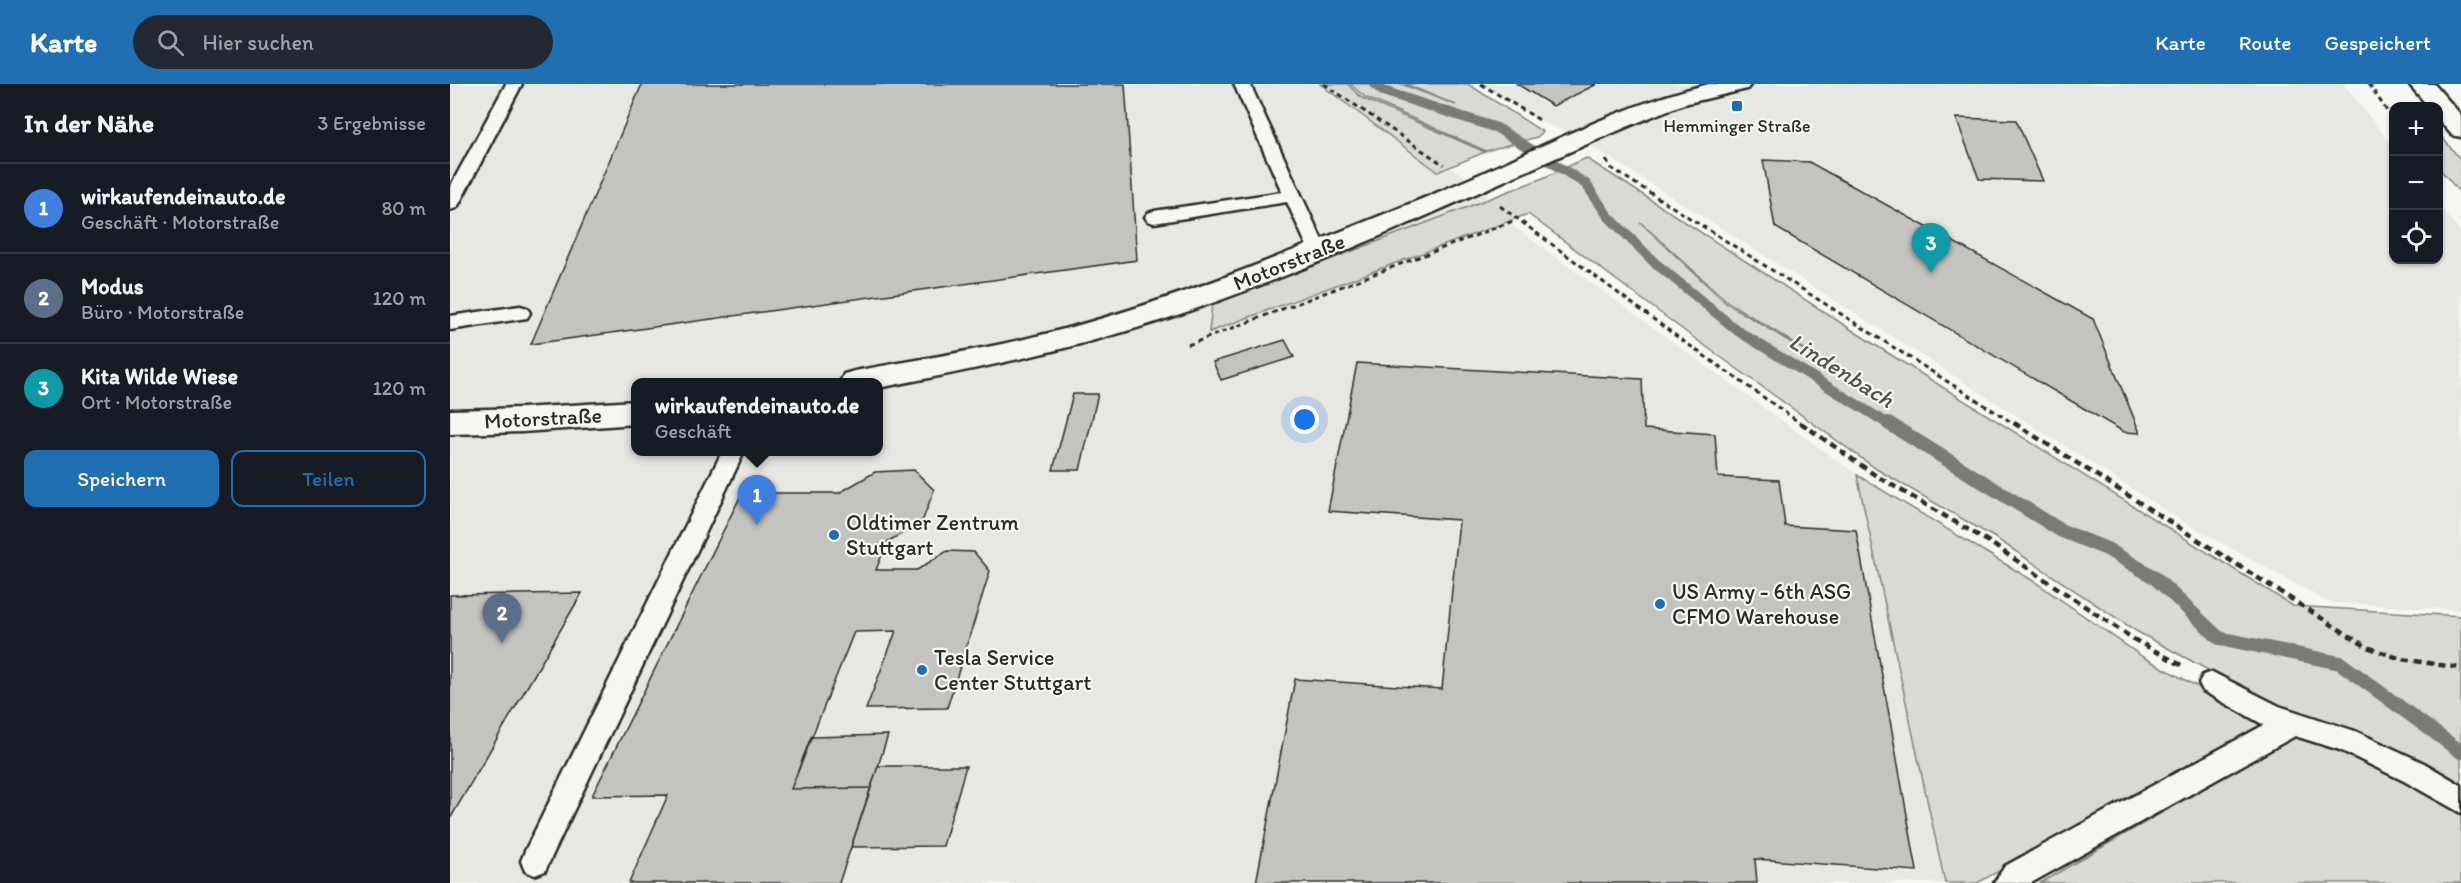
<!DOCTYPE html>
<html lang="de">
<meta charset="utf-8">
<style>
:root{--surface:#171b24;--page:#242831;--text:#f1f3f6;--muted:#9ea1a6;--line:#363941;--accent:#1f6fb2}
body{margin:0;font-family:Itim,sans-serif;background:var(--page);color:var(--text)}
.controls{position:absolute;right:18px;top:18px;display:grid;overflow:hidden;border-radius:12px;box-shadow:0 2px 4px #0004}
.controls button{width:54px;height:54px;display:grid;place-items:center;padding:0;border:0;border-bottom:2px solid var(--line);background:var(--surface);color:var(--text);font:30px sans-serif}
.you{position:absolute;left:855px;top:336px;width:21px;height:21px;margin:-15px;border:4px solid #fff;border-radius:50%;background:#1a73e8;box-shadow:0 0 0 9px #1a73e833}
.badge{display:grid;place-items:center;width:39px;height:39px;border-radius:50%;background:var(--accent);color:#fff;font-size:20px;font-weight:700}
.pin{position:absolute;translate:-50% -50px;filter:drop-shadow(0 2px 3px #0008)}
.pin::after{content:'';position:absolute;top:32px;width:21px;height:18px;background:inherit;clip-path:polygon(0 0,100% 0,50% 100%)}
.popup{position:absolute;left:181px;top:294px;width:252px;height:78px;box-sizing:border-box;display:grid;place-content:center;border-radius:12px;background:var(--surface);filter:drop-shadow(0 2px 4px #0005);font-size:20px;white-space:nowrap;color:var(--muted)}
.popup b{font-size:22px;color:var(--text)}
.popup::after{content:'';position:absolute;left:50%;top:100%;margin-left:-12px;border:12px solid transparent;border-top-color:var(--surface)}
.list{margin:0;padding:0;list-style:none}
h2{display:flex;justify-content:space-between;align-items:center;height:78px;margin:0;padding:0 24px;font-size:26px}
h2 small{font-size:20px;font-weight:400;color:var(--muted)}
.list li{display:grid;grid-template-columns:39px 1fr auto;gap:18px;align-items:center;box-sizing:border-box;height:90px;padding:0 24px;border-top:2px solid var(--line)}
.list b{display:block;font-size:22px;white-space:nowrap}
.list p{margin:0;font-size:20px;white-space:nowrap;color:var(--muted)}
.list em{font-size:20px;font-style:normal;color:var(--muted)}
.actions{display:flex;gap:12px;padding:18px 24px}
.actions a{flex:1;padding:14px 0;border:2px solid var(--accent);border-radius:12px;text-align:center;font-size:21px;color:var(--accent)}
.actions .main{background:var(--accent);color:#fff}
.icon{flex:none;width:33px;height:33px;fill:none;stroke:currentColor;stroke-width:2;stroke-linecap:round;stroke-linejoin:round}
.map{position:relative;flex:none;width:2011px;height:799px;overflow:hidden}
header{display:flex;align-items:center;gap:36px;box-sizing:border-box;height:84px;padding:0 30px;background:var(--accent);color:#fff}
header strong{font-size:28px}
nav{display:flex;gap:33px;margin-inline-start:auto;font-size:21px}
.search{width:420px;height:54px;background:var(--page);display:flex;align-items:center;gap:15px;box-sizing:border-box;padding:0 21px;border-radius:33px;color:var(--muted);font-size:22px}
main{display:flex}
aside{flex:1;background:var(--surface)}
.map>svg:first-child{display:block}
</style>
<header>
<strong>Karte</strong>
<div class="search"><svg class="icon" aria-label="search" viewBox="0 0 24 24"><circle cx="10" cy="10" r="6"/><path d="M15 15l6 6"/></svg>Hier suchen</div>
<nav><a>Karte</a><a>Route</a><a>Gespeichert</a></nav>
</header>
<main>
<aside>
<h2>In der Nähe<small>3 Ergebnisse</small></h2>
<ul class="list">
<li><span class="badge" style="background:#3f7fe0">1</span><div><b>wirkaufendeinauto.de</b><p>Geschäft · Motorstraße</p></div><em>80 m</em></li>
<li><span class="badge" style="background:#5c6f8a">2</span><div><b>Modus</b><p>Büro · Motorstraße</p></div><em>120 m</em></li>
<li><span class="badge" style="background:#0f9aa8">3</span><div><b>Kita Wilde Wiese</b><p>Ort · Motorstraße</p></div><em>120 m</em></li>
</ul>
<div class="actions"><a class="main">Speichern</a><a>Teilen</a></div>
</aside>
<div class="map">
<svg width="2011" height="799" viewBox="0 0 2011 799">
<rect width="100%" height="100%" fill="#f6f6f2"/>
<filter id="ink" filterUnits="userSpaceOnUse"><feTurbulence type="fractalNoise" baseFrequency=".0167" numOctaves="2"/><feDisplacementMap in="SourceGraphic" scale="12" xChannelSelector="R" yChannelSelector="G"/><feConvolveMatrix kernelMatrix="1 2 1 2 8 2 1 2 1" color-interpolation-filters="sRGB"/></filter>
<g filter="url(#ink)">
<!-- built -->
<path fill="#e7e7e3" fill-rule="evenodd" d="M0,0H874L1027,101L1053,135L1407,391L1495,799H0ZM186,298H428V368H186Z
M1031,0H1894L1943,63L1944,176H1988L1989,121L2011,150V526L1878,518L1736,439L1129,54L1084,34Z"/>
<!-- green -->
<path fill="#d9d9d5" stroke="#828280" stroke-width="1.5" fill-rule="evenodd" d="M870,0H897L912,14L1035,68L988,88Z
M900,0H951L1006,21L955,0H1018L1093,48L1087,53L1036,67L915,13Z
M1989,50L2011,76V110L1989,84Z
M1136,74L1422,259L1843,522L2011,532V704L1969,676L1834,627L1686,547L1547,455L1428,386L1240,251L1078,130L759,248L762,221L1093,94ZM1190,138L1278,218L1413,302L1276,219Z
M1407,391L1585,498L1693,573L1818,641L1527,799H1495Z
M1850,649L1961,696L2011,729V799H1590Z"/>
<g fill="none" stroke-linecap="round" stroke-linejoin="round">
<!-- stream-far1 -->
<path stroke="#7a7a78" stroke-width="10" d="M924,0L933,7L1047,44L1136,100L1158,132L1204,178L1288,247L1440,341"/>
<!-- stream -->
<path stroke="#7a7a78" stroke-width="14" d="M1438,339L1612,447L1657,465L1704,493L1769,554L1890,579L2011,668"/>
</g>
<!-- building -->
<path fill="#c3c3c0" stroke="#2b2b2b" stroke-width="1.5" d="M192,0H675L687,176L81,260Z
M1067,0H1147L1103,22Z
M1506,34L1566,36L1593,97L1529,95Z
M1313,76L1359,78L1643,235L1690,349L1674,348L1325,143Z
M835,256L844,273L771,296L763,278Z
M907,279L1192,295L1194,345L1265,350L1268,393L1329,396L1335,442L1406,446L1467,787L1305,775L1307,799H806L845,595L992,605L1009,436L878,427Z
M623,310H648L630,386H603Z
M464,386L484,406L472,438L437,458L426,486H467L497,467L524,468L540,487L497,624L416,625L446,547L404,548L341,705L421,704L389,799H179L218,711L142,712L292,409H389L425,388Z
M132,509L0,735V511Z
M438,651L421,704L341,705L361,653Z
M428,682H516L493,762L401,763Z"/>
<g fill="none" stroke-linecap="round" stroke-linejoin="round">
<!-- lane casing -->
<g stroke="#2b2b2b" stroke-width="5">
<path id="lane" d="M56,0H72L9,120L6,124L0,126V103Z
M784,0H800L877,167L875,171H861L837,118L704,139L698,137L695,133L698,129L704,127L832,108Z
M70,222L77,224L80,229L77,234L0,246V232Z
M272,368H294L95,787L85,791L75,787L71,777L75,767Z
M1762,588L1829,622L1905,647L1974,679L2011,701V729L1954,697L1890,666L1845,652L1581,799H1544L1555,782L1814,641L1753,607L1749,599L1753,591Z"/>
</g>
<!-- street casing -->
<g stroke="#2b2b2b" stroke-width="5">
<path id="street" d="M1259,0H1301L1297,5L1234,20L1208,30C1041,99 879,183 706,238C615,267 522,286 428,304V298H390L394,290L405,287C458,277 513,269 566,257C666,234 764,199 859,160C912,139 966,118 1019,95C1098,60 1175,20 1259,0Z
M186,317V340L72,348L0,350V326L72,324Z"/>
</g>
<!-- secondary casing -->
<g stroke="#2b2b2b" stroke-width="5">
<path id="secondary" d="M1959,0H1984L2011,31V53L2002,51L1988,35V22H1978Z"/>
</g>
<!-- path-far1 -->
<path stroke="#2b2b2b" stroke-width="3" stroke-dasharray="5 4" stroke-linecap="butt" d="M874,0L994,81
M1031,0L1091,37
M1919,0L1939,30
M1156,76L1161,84L1566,341
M1050,122L1229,254L1353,341
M738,261L1066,136"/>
<!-- path -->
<path stroke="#2b2b2b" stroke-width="4.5" stroke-dasharray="7 5" stroke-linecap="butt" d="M1351,339L1425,391L1536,456L1685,556L1733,582
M1564,339L1917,563L1951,575L2011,584"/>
<!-- lane -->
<use href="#lane" fill="#f6f6f2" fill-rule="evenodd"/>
<!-- street -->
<use href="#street" fill="#f6f6f2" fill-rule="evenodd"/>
<!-- secondary -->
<use href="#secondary" fill="#f6f6f2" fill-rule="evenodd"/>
</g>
</g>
<!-- markers -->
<g fill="#1f6fb2" stroke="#f6f6f2" stroke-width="2">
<rect x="1281" y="16" width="12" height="12" rx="3"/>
<circle cx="384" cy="451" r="6"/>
<circle cx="1210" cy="520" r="6"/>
<circle cx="472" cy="586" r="6"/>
</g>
<g text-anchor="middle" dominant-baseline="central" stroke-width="4.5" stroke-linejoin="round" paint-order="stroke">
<!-- far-poi labels -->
<g font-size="18" fill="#2b2b2b" stroke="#f6f6f2">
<text x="1287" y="42">Hemminger Straße</text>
</g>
<!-- street labels -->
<g font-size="22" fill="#2b2b2b" stroke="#f6f6f2">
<text transform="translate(839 178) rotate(-22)">Motorstraße</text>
<text transform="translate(93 334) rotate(-3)">Motorstraße</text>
</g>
<!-- poi labels -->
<g font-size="22" fill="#2b2b2b" stroke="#f6f6f2" text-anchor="start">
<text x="396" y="438">Oldtimer Zentrum<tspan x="396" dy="25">Stuttgart</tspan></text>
<text x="1222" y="507">US Army - 6th ASG<tspan x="1222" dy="25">CFMO Warehouse</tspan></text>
<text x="484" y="573">Tesla Service<tspan x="484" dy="25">Center Stuttgart</tspan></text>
</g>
<!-- water labels -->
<g font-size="24" font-style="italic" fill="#525251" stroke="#f6f6f2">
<text transform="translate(1392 286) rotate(32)">Lindenbach</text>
</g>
</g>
</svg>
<div class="controls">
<button>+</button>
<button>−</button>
<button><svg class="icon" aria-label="locate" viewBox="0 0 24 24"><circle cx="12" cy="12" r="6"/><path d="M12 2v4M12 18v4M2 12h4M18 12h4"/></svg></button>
</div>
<div class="you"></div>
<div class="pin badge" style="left:307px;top:441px;background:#3f7fe0">1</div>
<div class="popup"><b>wirkaufendeinauto.de</b>Geschäft</div>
<div class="pin badge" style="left:52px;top:559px;background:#5c6f8a">2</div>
<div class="pin badge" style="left:1481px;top:189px;background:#0f9aa8">3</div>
</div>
</main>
